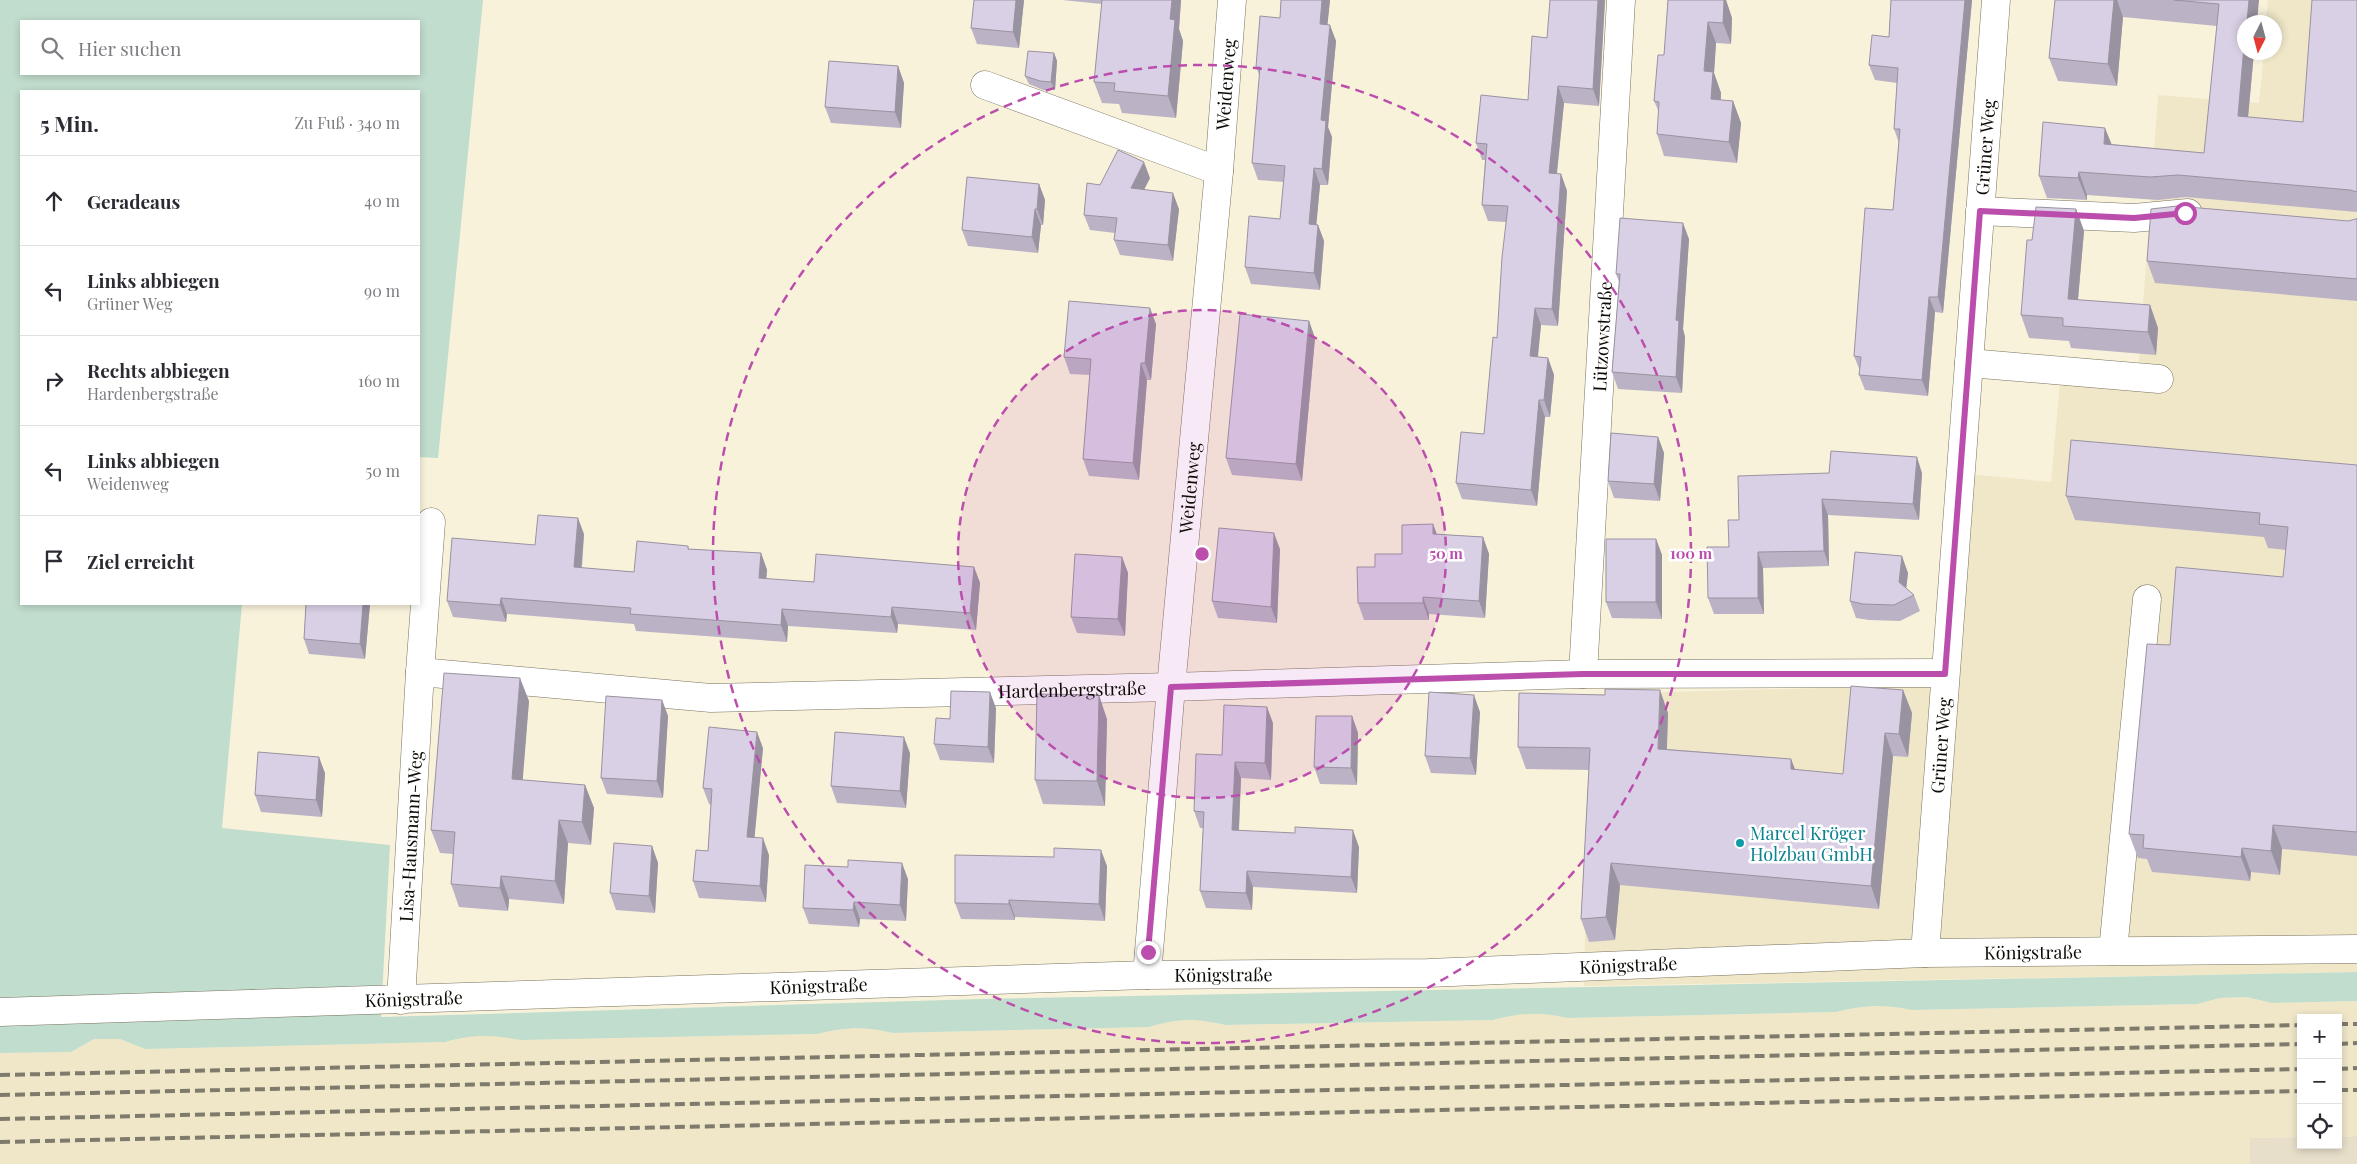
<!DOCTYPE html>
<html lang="de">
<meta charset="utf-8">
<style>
:root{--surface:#fff;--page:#f7f7f7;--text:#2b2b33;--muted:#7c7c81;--line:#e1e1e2}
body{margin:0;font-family:"Playfair Display",serif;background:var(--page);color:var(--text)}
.controls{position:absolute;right:15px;bottom:15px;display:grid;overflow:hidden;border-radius:0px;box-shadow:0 2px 8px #0003}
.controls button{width:45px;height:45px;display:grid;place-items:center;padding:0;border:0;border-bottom:1px solid var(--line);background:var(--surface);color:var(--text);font:25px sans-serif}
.compass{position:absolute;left:2237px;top:15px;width:45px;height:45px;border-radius:50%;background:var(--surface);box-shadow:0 2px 8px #0003;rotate:186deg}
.stop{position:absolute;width:15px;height:15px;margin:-11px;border:4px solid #bb4ead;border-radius:50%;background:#fff}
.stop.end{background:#bb4ead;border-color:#fff;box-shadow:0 1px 5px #0008}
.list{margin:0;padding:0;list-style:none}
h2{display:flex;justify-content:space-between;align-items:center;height:65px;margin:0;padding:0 20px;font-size:21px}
h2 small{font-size:16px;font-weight:400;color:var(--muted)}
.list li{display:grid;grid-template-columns:32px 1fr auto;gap:15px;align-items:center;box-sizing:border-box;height:90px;padding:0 20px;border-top:1px solid var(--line)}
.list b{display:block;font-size:19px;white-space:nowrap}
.list p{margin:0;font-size:16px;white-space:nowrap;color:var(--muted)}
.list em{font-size:16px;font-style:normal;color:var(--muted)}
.icon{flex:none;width:28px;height:28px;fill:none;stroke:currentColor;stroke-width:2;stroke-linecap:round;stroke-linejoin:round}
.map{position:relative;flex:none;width:2357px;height:1164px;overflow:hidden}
.search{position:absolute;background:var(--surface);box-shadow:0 2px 8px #0003;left:20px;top:20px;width:400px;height:55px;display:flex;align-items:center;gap:12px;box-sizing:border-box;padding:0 18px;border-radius:0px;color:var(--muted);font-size:19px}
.panel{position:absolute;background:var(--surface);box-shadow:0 2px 8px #0003;left:20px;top:90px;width:400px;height:515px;border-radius:0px}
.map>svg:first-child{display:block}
</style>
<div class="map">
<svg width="2357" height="1164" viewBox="0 0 2357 1164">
<rect width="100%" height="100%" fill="#f9f2db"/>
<!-- commercial -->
<path fill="#e8dfca" d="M2357,1136V1164H2250V1138L2301,1137V1145H2338V1137Z"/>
<!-- built -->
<path fill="#f0e7c9" d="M2268,0H2357V972L1584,986L1590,694L1938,685L1957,473L2051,482L2061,370L2138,375L2158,95L2259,103L2264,53L2274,52V22H2266Z
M2246,997L2272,1003L2357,1001V1136L2338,1137V1018H2301V1137L2250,1138V1164H0V1053L71,1052L94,1039H120L145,1049L445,1042L469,1036L494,1035L521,1040L817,1034L842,1028L867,1027L893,1033L1149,1027L1174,1020L1201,1019L1225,1025L1493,1020L1518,1014L1544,1012L1568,1018L1836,1012L1861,1006L1887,1005L1912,1010L2196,1004L2220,998Z"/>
<!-- green -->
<path fill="#c1ddcd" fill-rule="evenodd" d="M0,0H483L438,458L419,457V91H21V604H242L222,828L390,845L381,1017L981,999L2357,972V1001L2272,1003L2246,997L2220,998L2197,1004L1912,1010C1883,1004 1865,1005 1836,1012L1568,1018C1539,1011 1521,1013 1493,1020L1225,1025C1195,1018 1178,1018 1149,1027L893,1033C864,1026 846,1027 817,1034L521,1040C490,1035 475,1034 445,1042L145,1049L120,1039H94L71,1052L0,1053ZM21,21H419V74H21Z"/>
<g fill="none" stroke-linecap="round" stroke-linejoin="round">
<!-- minor casing -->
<g stroke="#78725e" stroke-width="29">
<g id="minor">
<path d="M985,85L1219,171"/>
<path d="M1980,211L2134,218L2188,213"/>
<path d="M1969,363L2159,379"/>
<path d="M420,672L431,522"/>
<path id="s1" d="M1583,674L1621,0"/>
<path d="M2113,951L2147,599"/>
<path id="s2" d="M1925,953L1996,0"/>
<path id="s3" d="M1147,975L1171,687L1219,171L1232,0"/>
<path id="s4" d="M401,1000L420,672L711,698L1171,687L1583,674L1945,673"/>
<path id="s5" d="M0,1012L1147,975L1428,973L1925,953L2357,949"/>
</g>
</g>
<!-- minor -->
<use href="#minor" stroke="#fff" stroke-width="28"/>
<!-- rail -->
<path stroke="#7e7a6c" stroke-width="4" stroke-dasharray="10 5" stroke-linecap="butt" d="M2338,1024H2357
M2338,1044L2357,1043
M2338,1069L2357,1068
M0,1075L2301,1025
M2338,1090H2357
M0,1095L2301,1044
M0,1119L2301,1069
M0,1142L2301,1091"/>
</g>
<!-- wall -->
<path fill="#bbb3c5" d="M1024,0L1019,48L977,44L971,28Z
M1062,0H1181L1179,29L1183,41L1176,118L1122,113L1119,104L1102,103L1094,82L1102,4Z
M1281,0H1330L1327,24L1336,41L1328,127L1332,137L1328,185H1320L1316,224L1318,225L1324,241L1320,290L1251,284L1245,267L1280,219L1284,182L1258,180L1252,163L1260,77L1256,67L1280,18Z
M1605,0L1599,106L1564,103L1557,174H1561L1567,191L1558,326L1541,325L1538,357L1548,358L1554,375L1550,417H1545L1537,506L1462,499L1456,483L1484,434L1497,338L1506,222L1488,221L1482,205L1485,160H1482L1476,143L1528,100L1547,38Z
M1668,0H1726L1732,18L1731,44L1716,43L1714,73L1721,93V100L1733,101L1741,123L1737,163L1664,156L1657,134L1659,112L1654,101L1664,55Z
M1891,0H1972L1943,313L1935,312L1928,396L1865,390L1859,375L1860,371L1854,356L1893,210L1899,143L1894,129L1897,83L1875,80L1869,65L1889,37Z
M2055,0H2259L2244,52H2254L2248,117L2303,122L2357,0V212L2186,197L2158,200L2087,195V200L2047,198L2039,176L2111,144L2204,153L2217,26L2123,17L2117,86L2058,81L2049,58Z
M1054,53L1057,61L1055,90H1043L1029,84L1025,76Z
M898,66L904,83L901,128L831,123L825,107Z
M1150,178L1144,189L1179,209L1173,261L1120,255L1114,240L1115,233L1090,230L1084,215L1100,185Z
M1039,184L1045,200L1043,225H1041L1038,253L968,246L962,230Z
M2076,209L2084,231L2078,300L2150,305L2158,328L2156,355L2071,348L2069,341L2029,338L2021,315L2032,240Z
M2357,218V301L2155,283L2147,261L2348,221L2356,219Z
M1689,239L1683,329L1685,337L1682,393L1618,389L1612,372L1619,282L1616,274Z
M1309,321L1315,338L1302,481L1232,475L1226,458Z
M1156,324L1151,380H1147L1139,480L1089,476L1083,459L1090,375L1070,374L1064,357Z
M1658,437L1664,453L1660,501L1614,498L1608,481Z
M2357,465V856L2282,849L2280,875L2251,872L2250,881L2152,872L2147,859L2138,858L2129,834L2170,645L2283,577L2286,550L2268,548L2264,537L2075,520L2066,496Z
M1922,473L1919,520L1828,515L1829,566L1763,568L1764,614H1714L1708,598L1739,520Z
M1433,524L1437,534L1483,537L1489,554L1485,618L1429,614V620H1364L1358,603L1375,567L1402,554Z
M584,534L582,568L634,572L688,546L689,549L761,553L767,570L766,579L814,582L974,567L980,583L976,630L898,624L897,633L788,626L787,642L636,631L634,624L507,614L506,622L453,617L447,601L535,545Z
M1656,539L1662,555V619L1612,618L1606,602Z
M1280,549L1277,623L1218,618L1212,601Z
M1122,557L1128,573L1125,636L1077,633L1071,617Z
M1908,573L1906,588L1914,595L1920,611L1900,621L1869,620L1856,618L1850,601Z
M306,604H370L365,659L309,654L304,639Z
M1903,690L1912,713L1908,757L1893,756L1879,909L1620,885L1615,940L1589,942L1581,919L1589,770L1526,769L1518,747L1605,695L1668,713L1667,749L1791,759L1795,770L1843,774Z
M662,700L668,716L663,798L607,794L601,778Z
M529,701L522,780L585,785L594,808L591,845L568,843L564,904L509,899L508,911L459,907L451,884L453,854L440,853L431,830Z
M996,708L994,763L940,760L934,744L950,719Z
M1480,712L1476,775L1431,773L1425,756Z
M1352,716L1358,733L1357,785L1320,784L1314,767Z
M1107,719L1105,806L1043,804L1035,780Z
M1273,723L1271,780L1241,778L1239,831L1359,847L1357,893L1253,887L1252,910L1206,908L1200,891L1203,828H1200L1194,811L1222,755Z
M763,748L754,838L769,855L766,902L699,898L693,881L708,851L711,805L709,804L703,788Z
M910,753L906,808L837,803L831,786Z
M325,773L322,817L261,812L255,795Z
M652,846L658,863L655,913L616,910L610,893Z
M1107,866L1105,921L1015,917V920L961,919L955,903Z
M908,879L906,921L860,919L859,927L809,924L803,908Z"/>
<!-- shaded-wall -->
<path fill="#9992a0" d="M1016,0H1024L1019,48L1013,32Z
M1172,0H1181L1179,29L1183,41L1176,118L1168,96L1170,19Z
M1322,0H1330L1326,40L1320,24Z
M1598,0H1605L1599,106L1593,89Z
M1724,0H1726L1732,18L1731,44L1723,23Z
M1965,0H1972L1943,313L1938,297Z
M2114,0H2117L2123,17L2117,86L2108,64Z
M2249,0H2259L2257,22H2247Z
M1708,22L1716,43L1714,73L1721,93L1719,120L1711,99L1704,71Z
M1330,25L1336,41L1328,127L1332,137L1328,185L1322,169L1321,120Z
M2244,46V52H2254L2246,139L2238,116Z
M1054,53L1057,61L1055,90L1051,82Z
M898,66L904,83L901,128L895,112Z
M1558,86L1564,103L1555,190L1549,173Z
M1733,101L1741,123L1737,163L1729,142Z
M2105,128L2114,150L2104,144Z
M1144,162L1150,178L1137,204L1131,188Z
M1314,168L1320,185L1315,240L1309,224Z
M2079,172L2087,195V200L2078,178Z
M1561,174L1567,191L1558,326L1552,309Z
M1039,184L1045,200L1043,225L1037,209Z
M1173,193L1179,209L1173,261L1168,245Z
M1035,209L1041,225L1038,253L1032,237Z
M2076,209L2084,231L2076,321L2068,299Z
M1683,223L1689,239L1683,329L1685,337L1682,393L1676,377V320Z
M1318,225L1324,241L1320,290L1314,273Z
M1929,297L1935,312L1928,396L1922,380Z
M2150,305L2158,328L2156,355L2148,332Z
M1150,308L1156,324L1151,380L1145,363Z
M1535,308L1541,325L1536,373L1530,356Z
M1309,321L1315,338L1302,481L1296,464Z
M1548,358L1554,375L1550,417L1544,400Z
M1141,363L1147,380L1139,480L1133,463Z
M1539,400L1545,417L1537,506L1531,490Z
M1658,437L1664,453L1660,501L1654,484Z
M1917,457L1922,473L1919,520L1913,504Z
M1822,499L1828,515L1829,566L1824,551Z
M578,518L584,534L580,584L574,567Z
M1433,524L1439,541L1433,534Z
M1274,533L1280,549L1277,623L1271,607Z
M1483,537L1489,554L1485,618L1479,601Z
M1656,539L1662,555V619L1656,602Z
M1758,552L1763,568L1764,614L1758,598Z
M761,553L767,570L765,595L759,578Z
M1902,556L1908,573L1905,599L1899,582Z
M1122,557L1128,573L1125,636L1118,619Z
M974,567L980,583L976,630L970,613Z
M1423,597L1429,614V620L1423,603Z
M501,598L507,614L506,622L500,605Z
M363,604H370L365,659L360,644Z
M892,607L898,624L897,633L891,617Z
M782,609L788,626L787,642L781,625Z
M520,678L529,701L521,802L512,779Z
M1660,690L1668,713L1666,771L1658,749Z
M1903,690L1912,713L1908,757L1899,734Z
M990,692L996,708L994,763L988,747Z
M1099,695L1107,719L1105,806L1097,781Z
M1474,695L1480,712L1476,775L1470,758Z
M662,700L668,716L663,798L657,781Z
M1267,707L1273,723L1271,780L1265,763Z
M1352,716L1358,733L1357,785L1351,768Z
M757,732L763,748L753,854L747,837Z
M1885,733L1893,756L1879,909L1871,886Z
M904,737L910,753L906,808L900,791Z
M319,757L325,773L322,817L316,800Z
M1791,759L1800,782L1791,769Z
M1235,762L1241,778L1238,847L1232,830Z
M585,785L594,808L591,845L582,822Z
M559,820L568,843L564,904L555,881Z
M2273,825L2282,849L2280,875L2271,851Z
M1353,830L1359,847L1357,893L1351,877Z
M763,838L769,855L766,902L760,886Z
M652,846L658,863L655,913L649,896Z
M2242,848L2251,872L2250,881L2241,857Z
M1101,850L1107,866L1105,921L1099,904Z
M902,863L908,879L906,921L900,905Z
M1611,863L1620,885L1615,940L1606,917Z
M1247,871L1253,887L1252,910L1246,893Z
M501,876L509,899L508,911L500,888Z
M1009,900L1015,917V920L1009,904Z
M854,902L860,919L859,927L853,910Z"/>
<!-- building -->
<path fill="#dad0e5" stroke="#9992a0" d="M974,0H1016L1013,32L971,28Z
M1102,0H1172L1170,19L1175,20L1168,96L1114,91L1115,83L1094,82Z
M1281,0H1322L1320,24L1330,25L1321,120L1326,121L1322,169L1314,168L1309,224L1318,225L1314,273L1245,267L1249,216L1280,219L1285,166L1252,163L1260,67H1256L1260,16L1280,18Z
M1550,0H1598L1593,89L1558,86L1549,173L1561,174L1552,309L1535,308L1530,356L1548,358L1544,400H1539L1531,490L1456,483L1461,432L1484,434L1493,337L1497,338L1502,257L1508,206L1482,205L1487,144L1476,143L1481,95L1528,100L1532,36L1547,38Z
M1668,0H1724L1723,23L1708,22L1704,71L1713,72L1711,99L1733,101L1729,142L1657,134L1659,102L1654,101L1658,55H1664Z
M1891,0H1965L1938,297H1929L1922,380L1859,375L1861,357L1854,356L1865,208L1893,210L1900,129H1894L1898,68L1869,65L1872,35L1889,37Z
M2055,0H2114L2108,64L2049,58Z
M2174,0H2249L2247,22H2244V46L2238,116L2303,122L2312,0H2357V192L2350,190L2178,175L2150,177L2079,172L2078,178L2039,176L2043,122L2105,128L2104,144L2204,153L2219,4Z
M1028,51L1054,53L1051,82L1040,81L1025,76Z
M829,61L898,66L895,112L825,107Z
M1118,150L1144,162L1131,188L1173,193L1168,245L1114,240L1117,218L1084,215L1087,183L1100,185Z
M967,177L1039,184L1037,209H1035L1032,237L962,230Z
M2177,206L2348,221L2356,219L2357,218V279L2147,261L2151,209Z
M2036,207L2076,209L2068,299L2150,305L2148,332L2063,326V318L2021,315L2027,240H2032Z
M1620,218L1683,223L1676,320L1679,321L1676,377L1612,372L1620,274H1616Z
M1069,301L1150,308L1145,363H1141L1133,463L1083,459L1091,359L1064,357Z
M1240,314L1309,321L1296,464L1226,458Z
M1611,433L1658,437L1654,484L1608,481Z
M2071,440L2357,465V832L2273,825L2271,851L2242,848L2241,857L2143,848L2144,835L2129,834L2147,644L2170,645L2176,567L2283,577L2288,527L2259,524L2260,513L2066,496Z
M1831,451L1917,457L1913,504L1822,499L1824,551L1758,552V598H1708L1707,547H1729L1728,520H1739L1738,476L1829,473Z
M538,515L578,518L574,567L634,572L637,541L688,546V549L761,553L759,578L814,582L816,554L974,567L970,613L892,607L891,617L782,609L781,625L630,614L631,608L501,598L500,605L447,601L452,538L535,545Z
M1433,524V534L1483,537L1479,601L1423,597V603H1358L1357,567H1375V554H1402V525Z
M1219,528L1274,533L1271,607L1212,601Z
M1606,539H1656V602H1606Z
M1855,552L1902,556L1899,582L1914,595L1894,605L1863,604L1850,601Z
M1075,554L1122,557L1118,619L1071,617Z
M306,604H363L360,644L304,639Z
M444,673L520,678L512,779L585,785L582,822L559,820L555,881L501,876L500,888L451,884L455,832L431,830Z
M1851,686L1903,690L1899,734L1885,733L1871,886L1611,863L1606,917L1581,919L1590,748L1518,747L1519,693L1605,695V689L1660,690L1658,749L1791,759V769L1843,774Z
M951,691L990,692L988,747L934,744L936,718L950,719Z
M1429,692L1474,695L1470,758L1425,756Z
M1037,694L1099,695L1097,781L1035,780Z
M606,696L662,700L657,781L601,778Z
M1224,705L1267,707L1265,763L1235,762L1232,830L1295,833V827L1353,830L1351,877L1247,871L1246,893L1200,891L1204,812L1194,811L1196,754L1222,755Z
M1316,716H1352L1351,768L1314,767Z
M709,727L757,732L747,837L763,838L760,886L693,881L696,850L708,851L712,789L703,788Z
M835,732L904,737L900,791L831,786Z
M258,752L319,757L316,800L255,795Z
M614,843L652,846L649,896L610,893Z
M1054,848L1101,850L1099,904L1009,900V904L955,903V855L1054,857Z
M848,860L902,863L900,905L854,902L853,910L803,908L805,865L848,867Z"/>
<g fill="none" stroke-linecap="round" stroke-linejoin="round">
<!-- route -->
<path stroke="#bb4ead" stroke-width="6" d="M1148,952L1171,687L1583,674H1945L1980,211L2134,218L2185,213"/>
</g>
<!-- distance rings -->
<circle cx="1202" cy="554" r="244" fill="#bb4ead" fill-opacity=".12"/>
<g fill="none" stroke="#bb4ead" stroke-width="2.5" stroke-dasharray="9 6">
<circle cx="1202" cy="554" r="244"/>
<circle cx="1202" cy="554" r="489"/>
</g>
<!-- markers -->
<circle fill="#0f9aa8" stroke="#fff" stroke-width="2" cx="1740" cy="843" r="5"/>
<g text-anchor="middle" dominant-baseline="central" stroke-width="5" stroke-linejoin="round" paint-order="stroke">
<!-- street labels -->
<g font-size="18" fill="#0d0b05" stroke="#fff">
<text stroke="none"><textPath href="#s3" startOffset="894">Weidenweg</textPath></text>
<text stroke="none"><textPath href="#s2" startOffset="808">Grüner Weg</textPath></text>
<text stroke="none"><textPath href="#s1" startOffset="338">Lützowstraße</textPath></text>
<text stroke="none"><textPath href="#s3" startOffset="489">Weidenweg</textPath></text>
<text stroke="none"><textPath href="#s4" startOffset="982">Hardenbergstraße</textPath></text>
<text stroke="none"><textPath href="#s2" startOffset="208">Grüner Weg</textPath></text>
<text stroke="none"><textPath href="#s4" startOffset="164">Lisa-Hausmann-Weg</textPath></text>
<text stroke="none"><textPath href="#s5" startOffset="2034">Königstraße</textPath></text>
<text stroke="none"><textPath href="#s5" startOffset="1629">Königstraße</textPath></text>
<text stroke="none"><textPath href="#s5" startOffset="1224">Königstraße</textPath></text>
<text stroke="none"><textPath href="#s5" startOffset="819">Königstraße</textPath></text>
<text stroke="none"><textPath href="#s5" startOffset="414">Königstraße</textPath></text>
</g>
<!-- culture labels -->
<g font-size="18" fill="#0d838f" stroke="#fff" text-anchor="start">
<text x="1750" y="833">Marcel Kröger<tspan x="1750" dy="21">Holzbau GmbH</tspan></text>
</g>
</g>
<circle cx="1202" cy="554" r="8" fill="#bb4ead" stroke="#fff" stroke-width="2.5"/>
<g font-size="15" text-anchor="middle" font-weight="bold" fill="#bb4ead" stroke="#fff" stroke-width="5" stroke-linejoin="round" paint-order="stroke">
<text x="1446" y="559">50 m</text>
<text x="1691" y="559">100 m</text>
</g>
</svg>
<div class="controls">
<button>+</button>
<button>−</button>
<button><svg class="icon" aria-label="locate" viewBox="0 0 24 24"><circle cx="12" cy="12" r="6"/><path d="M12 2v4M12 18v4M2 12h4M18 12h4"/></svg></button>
</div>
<svg class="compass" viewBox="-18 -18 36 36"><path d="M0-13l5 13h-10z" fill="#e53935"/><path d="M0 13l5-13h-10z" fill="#7c7c81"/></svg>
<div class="stop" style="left:2185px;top:213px"></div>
<div class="stop end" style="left:1148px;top:952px"></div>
<div class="search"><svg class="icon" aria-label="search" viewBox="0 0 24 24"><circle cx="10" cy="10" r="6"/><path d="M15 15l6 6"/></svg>Hier suchen</div>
<section class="panel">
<h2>5 Min.<small>Zu Fuß · 340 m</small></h2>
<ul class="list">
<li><svg class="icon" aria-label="ahead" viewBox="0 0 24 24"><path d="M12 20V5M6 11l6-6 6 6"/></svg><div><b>Geradeaus</b></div><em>40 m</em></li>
<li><svg class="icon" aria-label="left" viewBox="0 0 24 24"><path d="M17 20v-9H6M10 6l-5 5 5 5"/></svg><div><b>Links abbiegen</b><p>Grüner Weg</p></div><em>90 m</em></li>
<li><svg class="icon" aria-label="right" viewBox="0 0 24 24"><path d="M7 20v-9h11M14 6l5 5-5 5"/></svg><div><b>Rechts abbiegen</b><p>Hardenbergstraße</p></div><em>160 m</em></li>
<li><svg class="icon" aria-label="left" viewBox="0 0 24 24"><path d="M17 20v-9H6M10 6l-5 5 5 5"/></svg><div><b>Links abbiegen</b><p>Weidenweg</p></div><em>50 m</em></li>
<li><svg class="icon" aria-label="arrive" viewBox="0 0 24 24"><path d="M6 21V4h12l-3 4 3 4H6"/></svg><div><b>Ziel erreicht</b></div></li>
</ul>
</section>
</div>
